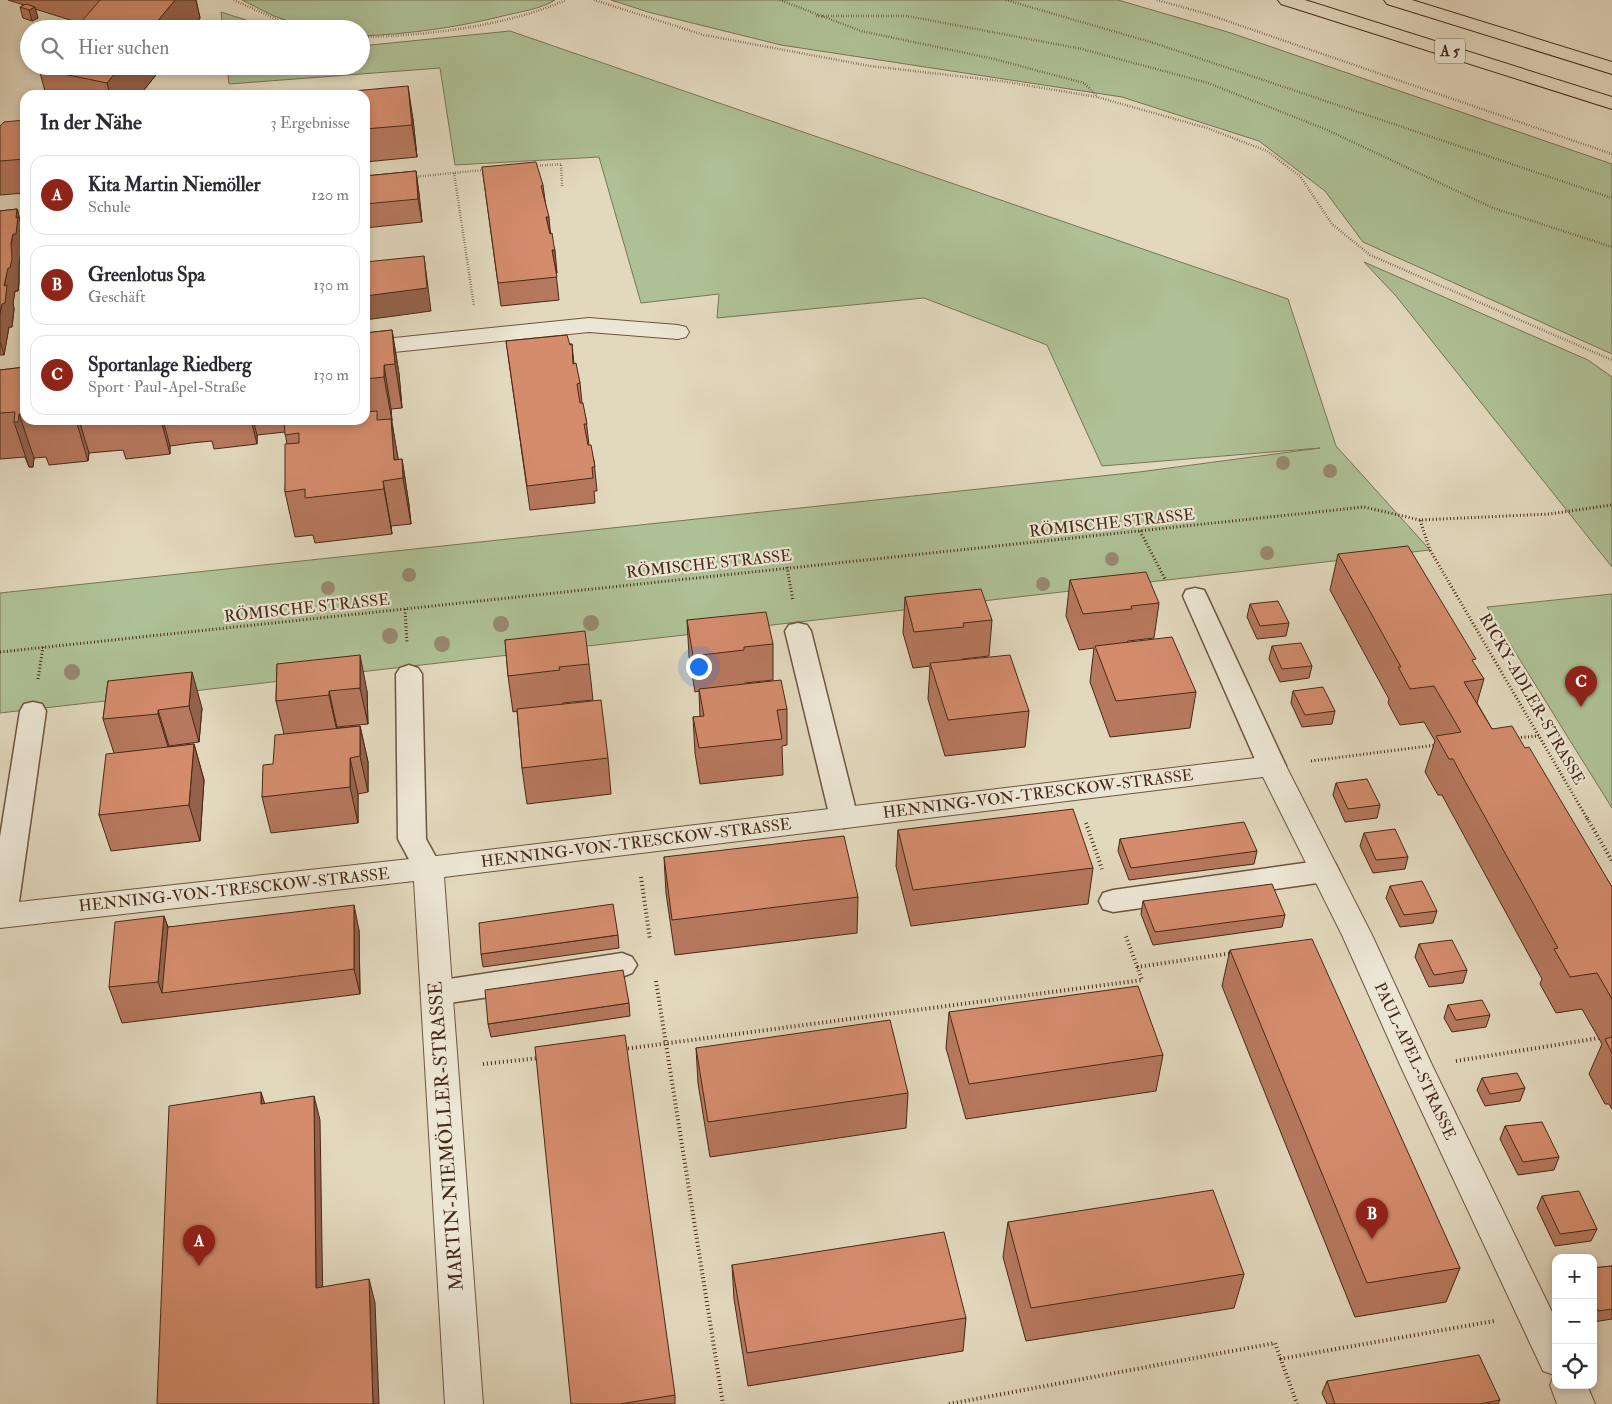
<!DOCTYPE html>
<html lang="de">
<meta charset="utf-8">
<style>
:root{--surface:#fff;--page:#f7f7f7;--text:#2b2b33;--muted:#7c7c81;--line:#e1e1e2;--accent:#8f2418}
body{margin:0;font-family:"IM FELL Double Pica",serif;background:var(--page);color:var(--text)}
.controls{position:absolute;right:15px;bottom:15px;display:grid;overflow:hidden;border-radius:10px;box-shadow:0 2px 8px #0003}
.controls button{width:45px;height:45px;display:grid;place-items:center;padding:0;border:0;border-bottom:1px solid var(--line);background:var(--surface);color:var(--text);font:25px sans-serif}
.you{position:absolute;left:698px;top:666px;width:18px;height:18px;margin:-12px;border:4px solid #fff;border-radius:50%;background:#1a73e8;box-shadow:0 0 0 8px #1a73e833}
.badge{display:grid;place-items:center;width:32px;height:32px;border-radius:50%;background:var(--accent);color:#fff;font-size:16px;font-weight:700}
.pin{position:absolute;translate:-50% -41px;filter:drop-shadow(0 1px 2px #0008)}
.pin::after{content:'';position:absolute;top:26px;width:18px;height:15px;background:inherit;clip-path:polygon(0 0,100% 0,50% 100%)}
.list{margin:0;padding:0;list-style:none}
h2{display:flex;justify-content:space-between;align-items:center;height:65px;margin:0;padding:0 20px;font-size:21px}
h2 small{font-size:16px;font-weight:400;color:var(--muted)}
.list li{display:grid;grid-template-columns:32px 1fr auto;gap:15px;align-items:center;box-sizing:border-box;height:80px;margin:0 10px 10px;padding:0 10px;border:1px solid var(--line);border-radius:15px}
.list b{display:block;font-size:19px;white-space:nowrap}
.list p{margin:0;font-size:16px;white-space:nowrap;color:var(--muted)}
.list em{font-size:16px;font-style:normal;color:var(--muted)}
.icon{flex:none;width:28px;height:28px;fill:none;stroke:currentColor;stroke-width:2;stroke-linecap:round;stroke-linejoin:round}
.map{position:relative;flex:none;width:1612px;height:1404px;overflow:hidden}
.search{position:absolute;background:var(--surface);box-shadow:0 2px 8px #0003;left:20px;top:20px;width:350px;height:55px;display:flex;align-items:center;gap:12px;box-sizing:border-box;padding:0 18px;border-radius:28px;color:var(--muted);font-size:19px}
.panel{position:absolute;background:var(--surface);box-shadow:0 2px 8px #0003;left:20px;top:90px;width:350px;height:335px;border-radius:15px}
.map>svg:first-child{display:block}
</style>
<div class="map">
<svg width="1612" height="1404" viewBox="0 0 1612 1404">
<rect width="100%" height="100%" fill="#e2d8bd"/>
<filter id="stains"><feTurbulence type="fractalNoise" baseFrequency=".004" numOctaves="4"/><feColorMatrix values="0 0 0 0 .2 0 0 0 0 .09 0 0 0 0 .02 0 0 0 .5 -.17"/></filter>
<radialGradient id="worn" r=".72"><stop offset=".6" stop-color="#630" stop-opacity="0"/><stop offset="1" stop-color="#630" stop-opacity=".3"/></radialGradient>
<!-- green -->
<path fill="#aec095" stroke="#7a7455" d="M242,0H555C540,9 524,11 507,15C460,27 410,34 361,36V29L307,28L274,16Z
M611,0H1118L1231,33L1612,164V354L1363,242L1325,191L1259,141L1122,97L781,45L648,12Z
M221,12L274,29H223Z
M510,31L1288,299L1336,446L1430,550L0,713V593L1139,472L1320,448L1102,466L1047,345L924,298L717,318L719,294L641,303L599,157L455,165L440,68L229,84L227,66H361V46Z
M1364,262L1588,360L1612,377V567L1396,296Z
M1612,594V808L1487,607Z"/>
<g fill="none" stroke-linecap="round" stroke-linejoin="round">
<!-- lane casing -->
<g stroke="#6e543f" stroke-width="3">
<path id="lane" d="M1195,588L1204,590L1207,596L1286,766L1282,773L1272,776L1262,773L1258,766L1183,596L1186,590Z
M798,623L807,625L811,631L858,818L854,825L844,828L834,825L830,818L785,631L789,625Z
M409,665L418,668L422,674L426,839L442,868L438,876L428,879L418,876L398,839L396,674L400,668Z
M33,702L42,704L46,711L17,916L12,924L0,927V837L20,711L24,704Z
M1325,860L1335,863L1339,871L1335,879L1325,882L1113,912L1103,909L1099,901L1103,893L1113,890Z
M622,953L632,957L637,965L632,973L622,977L436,1005L425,1001L421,993L425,985L436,981Z"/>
</g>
<!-- street casing -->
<g stroke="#6e543f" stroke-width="2">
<path id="street" d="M589,318L678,325L686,327L689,332L686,337L678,339L589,332L365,355V341Z
M1272,756L1282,759L1286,766L1372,935L1433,1067L1556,1320V1385H1587L1595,1404H1557L1550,1385L1554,1375L1543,1371L1401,1067L1342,935L1263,777L444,877L483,1404H445L414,881L0,928V904L428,857Z"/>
</g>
<!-- highway casing -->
<g stroke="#472815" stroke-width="2">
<path id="highway" d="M1278,0H1305L1612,97V109L1281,4Z
M1384,0H1412L1612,62V74L1387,4Z"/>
</g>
<!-- path-far2 -->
<path stroke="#472815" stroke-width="2.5" stroke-dasharray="0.5 2" stroke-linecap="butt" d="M234,0L298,29
M594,0L704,35L870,66L1001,81L1097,97L1207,128L1267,151L1300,176L1332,224L1370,255L1612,360
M780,0L861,31L994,59L1084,83L1097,96
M1006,0L1154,43L1612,198
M1157,0L1204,13L1612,154
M816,16H907L1082,49L1208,83L1325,129L1493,208L1612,247
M361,37C425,36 507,26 566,0
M535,166L561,164L562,186
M454,173L474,306
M413,177L484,170
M13,212L25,211"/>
<!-- path-far1 -->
<path stroke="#472815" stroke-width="3" stroke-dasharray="1 2.5" stroke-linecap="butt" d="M1140,531L1165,579
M787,567L793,601
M405,609L407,643
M0,652L1364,507L1420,520
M38,679L43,647
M1514,738L1539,736
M1311,761L1436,745
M1588,820L1430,550L1420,520L1549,514L1612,505"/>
<!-- path -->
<path stroke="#472815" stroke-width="4" stroke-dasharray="1 3" stroke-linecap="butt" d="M1587,818L1612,861
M1086,823L1102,869
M641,877L650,940
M1137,967L1233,953
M656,981L723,1404
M624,1049L1142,980L1125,934
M1456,1061L1599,1038
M483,1064L539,1058
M1280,1359L1494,1321
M949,1404L1275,1343L1297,1404"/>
<!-- lane -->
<use href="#lane" fill="#ece6d4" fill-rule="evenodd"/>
<!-- street -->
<use href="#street" fill="#ece6d4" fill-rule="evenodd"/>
<!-- highway -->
<use href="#highway" fill="#e2d8bd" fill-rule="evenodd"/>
</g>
<!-- trees -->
<g fill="#98886f">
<circle cx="1283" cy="463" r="7"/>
<circle cx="1330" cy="471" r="7"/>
<circle cx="1267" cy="553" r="7"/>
<circle cx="1112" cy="559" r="7"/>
<circle cx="409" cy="575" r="7"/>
<circle cx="1043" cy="584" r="7"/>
<circle cx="328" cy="588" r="7"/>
<circle cx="591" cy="623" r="8"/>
<circle cx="501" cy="624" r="8"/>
<circle cx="390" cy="636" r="8"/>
<circle cx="442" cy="644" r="8"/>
<circle cx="72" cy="672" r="8"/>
</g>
<!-- wall -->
<path fill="#b6785e" stroke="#472815" d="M8,0H196L200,18L192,29H75L80,23L35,9L38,18L32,21L23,18L20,7L24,5Z
M163,66L140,95H46L39,69Z
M365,95L413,119L417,157L365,162Z
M25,120V193L0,195V126Z
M482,167L543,185L545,200L557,273H556L559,300L501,306Z
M416,171L419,194L422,222L365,228V176Z
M17,209L23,232L25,241L23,257H20L19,266V282L18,291H15L13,303L14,309L12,327H9L4,355H0V211Z
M392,330L399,374L402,408L391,409L392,422L398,460L402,459L409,505L411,524L391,526L392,534L315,543L313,535L295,537L285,492L287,444L285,432L257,435V444L214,449L212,441L192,443L170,446V454L126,459L123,450L89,453L88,461L49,465L46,457L34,458L33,467H29L25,457L0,459V370L25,367V420H365V333Z
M506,341L572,344L574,364L580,383L582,403L586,419L589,445L594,461L597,491H594L595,503L530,510Z
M1338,554L1474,664L1484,679L1477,703L1492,729L1525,748L1612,887V1109L1609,1104H1605L1589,1074L1602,1044L1582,1009L1556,1013L1540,984L1542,979L1455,819L1442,795H1438L1425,772L1435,741L1424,722L1400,725L1388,703L1389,699L1330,590Z
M1070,580L1159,603L1154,638L1128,641L1127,642L1196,692L1190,728L1110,737L1090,682L1094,648L1079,650L1066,616Z
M905,597L992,620L989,656L962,659V660L1029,711L1025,747L945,756L928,699L930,666L913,668L903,633Z
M1250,604L1289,623L1286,636L1257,639L1247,617Z
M687,620L773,644V680L745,683V684L787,709V745L782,746L783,775L700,784L695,753L693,717H700L699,691L695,692L689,656Z
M505,640L589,664L593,700L563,703V704L608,758L611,794L527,804L522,768L517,711L513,712L508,676Z
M1272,646L1312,666L1309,678L1280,682L1269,659Z
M277,664L367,691L368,724L337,727V728L360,726L368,762V792L358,794V823L271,833L262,797L284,734L276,701Z
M108,681L202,708L199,742L169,746V747L194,744L204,780L200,841L111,851L99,815L114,753L103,719Z
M1293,691L1335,711L1332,724L1302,727L1291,703Z
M1336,783L1380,805L1377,818L1345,822L1333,795Z
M898,830L1093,868L1088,904L911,926L896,866Z
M1364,833L1408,857L1405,869L1373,873L1360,846Z
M1120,839L1257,851L1254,864L1129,880L1118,851Z
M664,857L858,897L857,933L675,955L666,893Z
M1390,886L1437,911L1433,923L1400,927L1386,898Z
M1143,901L1285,915L1282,927L1153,945L1141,914Z
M164,916L168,927L359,930L360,994L122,1023L109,987Z
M618,935L619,948L483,967L481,954Z
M1419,944L1467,970L1463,983L1429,987L1415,957Z
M1230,950L1460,1268L1446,1302L1355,1317L1222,986Z
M629,1003L630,1016L491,1037L488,1024Z
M1448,1005L1490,1015L1486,1027L1452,1032L1444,1018Z
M949,1012L1163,1055L1156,1091L966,1119L946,1048Z
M696,1048L908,1093L906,1128L710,1157L698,1083Z
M1482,1078L1525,1088L1520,1101L1485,1106L1477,1090Z
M1505,1126L1559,1157L1554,1170L1518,1175L1500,1139Z
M1542,1196L1597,1229L1591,1241L1555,1246L1537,1208Z
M1008,1222L1244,1274L1234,1308L1026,1341L1003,1257Z
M732,1265L966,1318L963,1351L748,1386L734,1299Z
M1612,1266V1319L1593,1322V1268Z
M1327,1381L1500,1400L1498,1404H1327L1322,1393Z
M675,1395V1404H571Z"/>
<!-- shaded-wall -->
<path fill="#94624c" stroke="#472815" d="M175,0H196L200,18L192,29H151Z
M35,7L38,18L32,21L29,10Z
M121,66H163L140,95H110L107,83Z
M408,86L413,119L417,157L412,125Z
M416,171L419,194L422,222L418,199Z
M17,209L23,232L25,241L23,257H20L19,266V282L18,291H15L13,303L14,309L12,327H9L4,355L0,342V313Z
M546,217H549L551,240Z
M552,250H555L557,273H555Z
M424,256L431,311L365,320V296Z
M392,330L399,374L402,408L395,364Z
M384,365L391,409L392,421L384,377Z
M19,414L34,458L33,467H29L14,422Z
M391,419L399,463L394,460Z
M76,420H79L89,453L88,461Z
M161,420H163L170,446V454Z
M251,420H253L257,435V444Z
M402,459L409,505L411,524L403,478Z
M383,481L391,526L392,534L384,489Z
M360,655L367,691L368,724L360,688Z
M192,672L202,708L199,742L189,706Z
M329,691L337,727V731L329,695Z
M158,710L169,746V750L158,714Z
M360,726L368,762V792L360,756Z
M194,744L204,780L200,841L189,805Z
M350,758L358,794V823L350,787Z
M354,905L359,930L360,994L354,969Z
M164,916L176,952L162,993L158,982Z
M261,1092L269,1117L261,1104Z
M314,1096L320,1120L323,1311L316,1288Z
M369,1279L375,1303L379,1404H373Z"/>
<!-- building -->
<path fill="#d48c6d" stroke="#472815" d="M100,0H175L151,29H75Z
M26,4L35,7L29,10L20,7Z
M42,66H121L107,83L39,69Z
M408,86L412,125L365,129V95H309Z
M25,120V159L0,161V126L4,122Z
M536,162L543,185L541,186L548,213L549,217H546L550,234L552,233L554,246L555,250H552L557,277L498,283L482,167Z
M416,171L418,199L365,204V176Z
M17,209L16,218L18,217L16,234H13L11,243L12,259L10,268H8L4,286L7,285L5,303L2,304L0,313V211Z
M424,256L427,288L365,296V262Z
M392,330L395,364L384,365V377L365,379V333Z
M567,335L570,345L572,344L573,364L576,363L580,383L577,384L580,403H583L586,419L587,424H584L588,445H591L594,461L595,467H592L593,478L527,486L506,341Z
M25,367V413L19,414L18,422H14L15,412L0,413V370Z
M377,411V420L391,419L394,460L402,459L403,478L383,481L384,489L305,498V489L285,492V444L299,443V433L285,435L284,420H365V412Z
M1408,546L1476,659L1472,660L1484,679L1464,682L1492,729L1512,726L1525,748L1529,747L1612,887V999L1597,973L1570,977L1554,949L1558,948L1466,783L1453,759H1449L1436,736L1461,732L1434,686L1410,689L1398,667H1401L1338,554Z
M1146,572L1159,603L1131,606L1132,609L1083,614L1070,580Z
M981,589L992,620L963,623L964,627L914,632L905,597Z
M1278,601L1289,623L1260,626L1250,604Z
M766,612L773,644L744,647V650L693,656L687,620Z
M585,631L589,664L559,667L560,670L508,676L505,640Z
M1172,637L1196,692L1116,701L1095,646Z
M1301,643L1312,666L1282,669L1272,646Z
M360,655V688L329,691V695L276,701L277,664Z
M1010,655L1029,711L948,720L930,663Z
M192,672L189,706L158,710V714L103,719L108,681Z
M781,680L787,709L777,710L782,739L699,748L693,717L704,716L699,689Z
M1323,687L1335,711L1305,715L1293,691Z
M601,700L608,758L522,768L517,709Z
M360,726V756L350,758V787L262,797L263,765L273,764L275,735Z
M194,744L189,805L99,815L106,754Z
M1367,779L1380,805L1348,809L1336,783Z
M1073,809L1093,868L913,890L898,830Z
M1244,822L1257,851L1131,868L1120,839Z
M1395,829L1408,857L1376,860L1364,833Z
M844,836L858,897L672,920L664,857Z
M1422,881L1437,911L1404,915L1390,886Z
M1272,884L1285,915L1155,932L1143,901Z
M613,904L618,935L481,954L479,923Z
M354,905V969L162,993L168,927Z
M164,916L158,982L109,987L115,922Z
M1312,939L1460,1268L1367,1283L1230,950Z
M1452,940L1467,970L1434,975L1419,944Z
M623,970L629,1003L488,1024L485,990Z
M1138,986L1163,1055L969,1084L949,1012Z
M1482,1000L1490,1015L1456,1020L1448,1005Z
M890,1020L908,1093L708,1122L696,1048Z
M625,1035L675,1395L620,1404H571L535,1047Z
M1612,1037V1053L1605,1039Z
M1517,1073L1525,1088L1490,1094L1482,1078Z
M261,1092V1104L314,1096L316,1288L369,1279L373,1404H157L169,1106Z
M1542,1122L1559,1157L1523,1162L1505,1126Z
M1213,1190L1244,1274L1031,1308L1008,1222Z
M1579,1191L1597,1229L1560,1234L1542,1196Z
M944,1232L966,1318L747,1353L732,1265Z
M1612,1266V1309L1598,1311L1593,1299V1268Z
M1479,1355L1500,1400L1480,1404H1335L1327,1381Z"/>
<g text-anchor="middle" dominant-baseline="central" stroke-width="4.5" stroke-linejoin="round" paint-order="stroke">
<!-- shield labels -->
<rect fill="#ece6d4" stroke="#78614e" stroke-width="1" x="1435" y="38.5" width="30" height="25" rx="4"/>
<g font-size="15" font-weight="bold" fill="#472815">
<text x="1450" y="51">A 5</text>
</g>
<!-- street labels -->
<g font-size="16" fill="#472815" stroke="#ece6d4">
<text transform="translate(1112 523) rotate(-6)">RÖMISCHE STRASSE</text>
<text transform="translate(709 564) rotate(-6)">RÖMISCHE STRASSE</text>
<text transform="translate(307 608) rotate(-6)">RÖMISCHE STRASSE</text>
<text transform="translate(1532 699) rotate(60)">RICKY-ADLER-STRASSE</text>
<text transform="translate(1038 794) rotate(-7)">HENNING-VON-TRESCKOW-STRASSE</text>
<text transform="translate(636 843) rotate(-7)">HENNING-VON-TRESCKOW-STRASSE</text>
<text transform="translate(234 890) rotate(-6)">HENNING-VON-TRESCKOW-STRASSE</text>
<text transform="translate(1415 1061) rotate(65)">PAUL-APEL-STRASSE</text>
</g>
<!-- near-street labels -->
<g font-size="19" fill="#472815" stroke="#ece6d4">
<text transform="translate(446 1136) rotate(-94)">MARTIN-NIEMÖLLER-STRASSE</text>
</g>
</g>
<rect width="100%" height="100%" filter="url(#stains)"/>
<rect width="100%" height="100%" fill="url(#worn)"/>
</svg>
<div class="controls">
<button>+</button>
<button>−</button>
<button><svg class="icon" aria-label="locate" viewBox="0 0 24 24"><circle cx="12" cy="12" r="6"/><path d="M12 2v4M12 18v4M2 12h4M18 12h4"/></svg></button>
</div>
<div class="you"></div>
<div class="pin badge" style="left:199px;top:1266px">A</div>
<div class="pin badge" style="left:1372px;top:1239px">B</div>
<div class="pin badge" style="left:1581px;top:707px">C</div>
<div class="search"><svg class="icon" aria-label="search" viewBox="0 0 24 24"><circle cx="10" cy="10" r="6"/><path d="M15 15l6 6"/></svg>Hier suchen</div>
<section class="panel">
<h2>In der Nähe<small>3 Ergebnisse</small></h2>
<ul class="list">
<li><span class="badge">A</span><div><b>Kita Martin Niemöller</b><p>Schule</p></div><em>120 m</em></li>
<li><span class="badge">B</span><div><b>Greenlotus Spa</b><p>Geschäft</p></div><em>130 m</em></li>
<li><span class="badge">C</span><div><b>Sportanlage Riedberg</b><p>Sport · Paul-Apel-Straße</p></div><em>130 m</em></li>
</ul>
</section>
</div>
